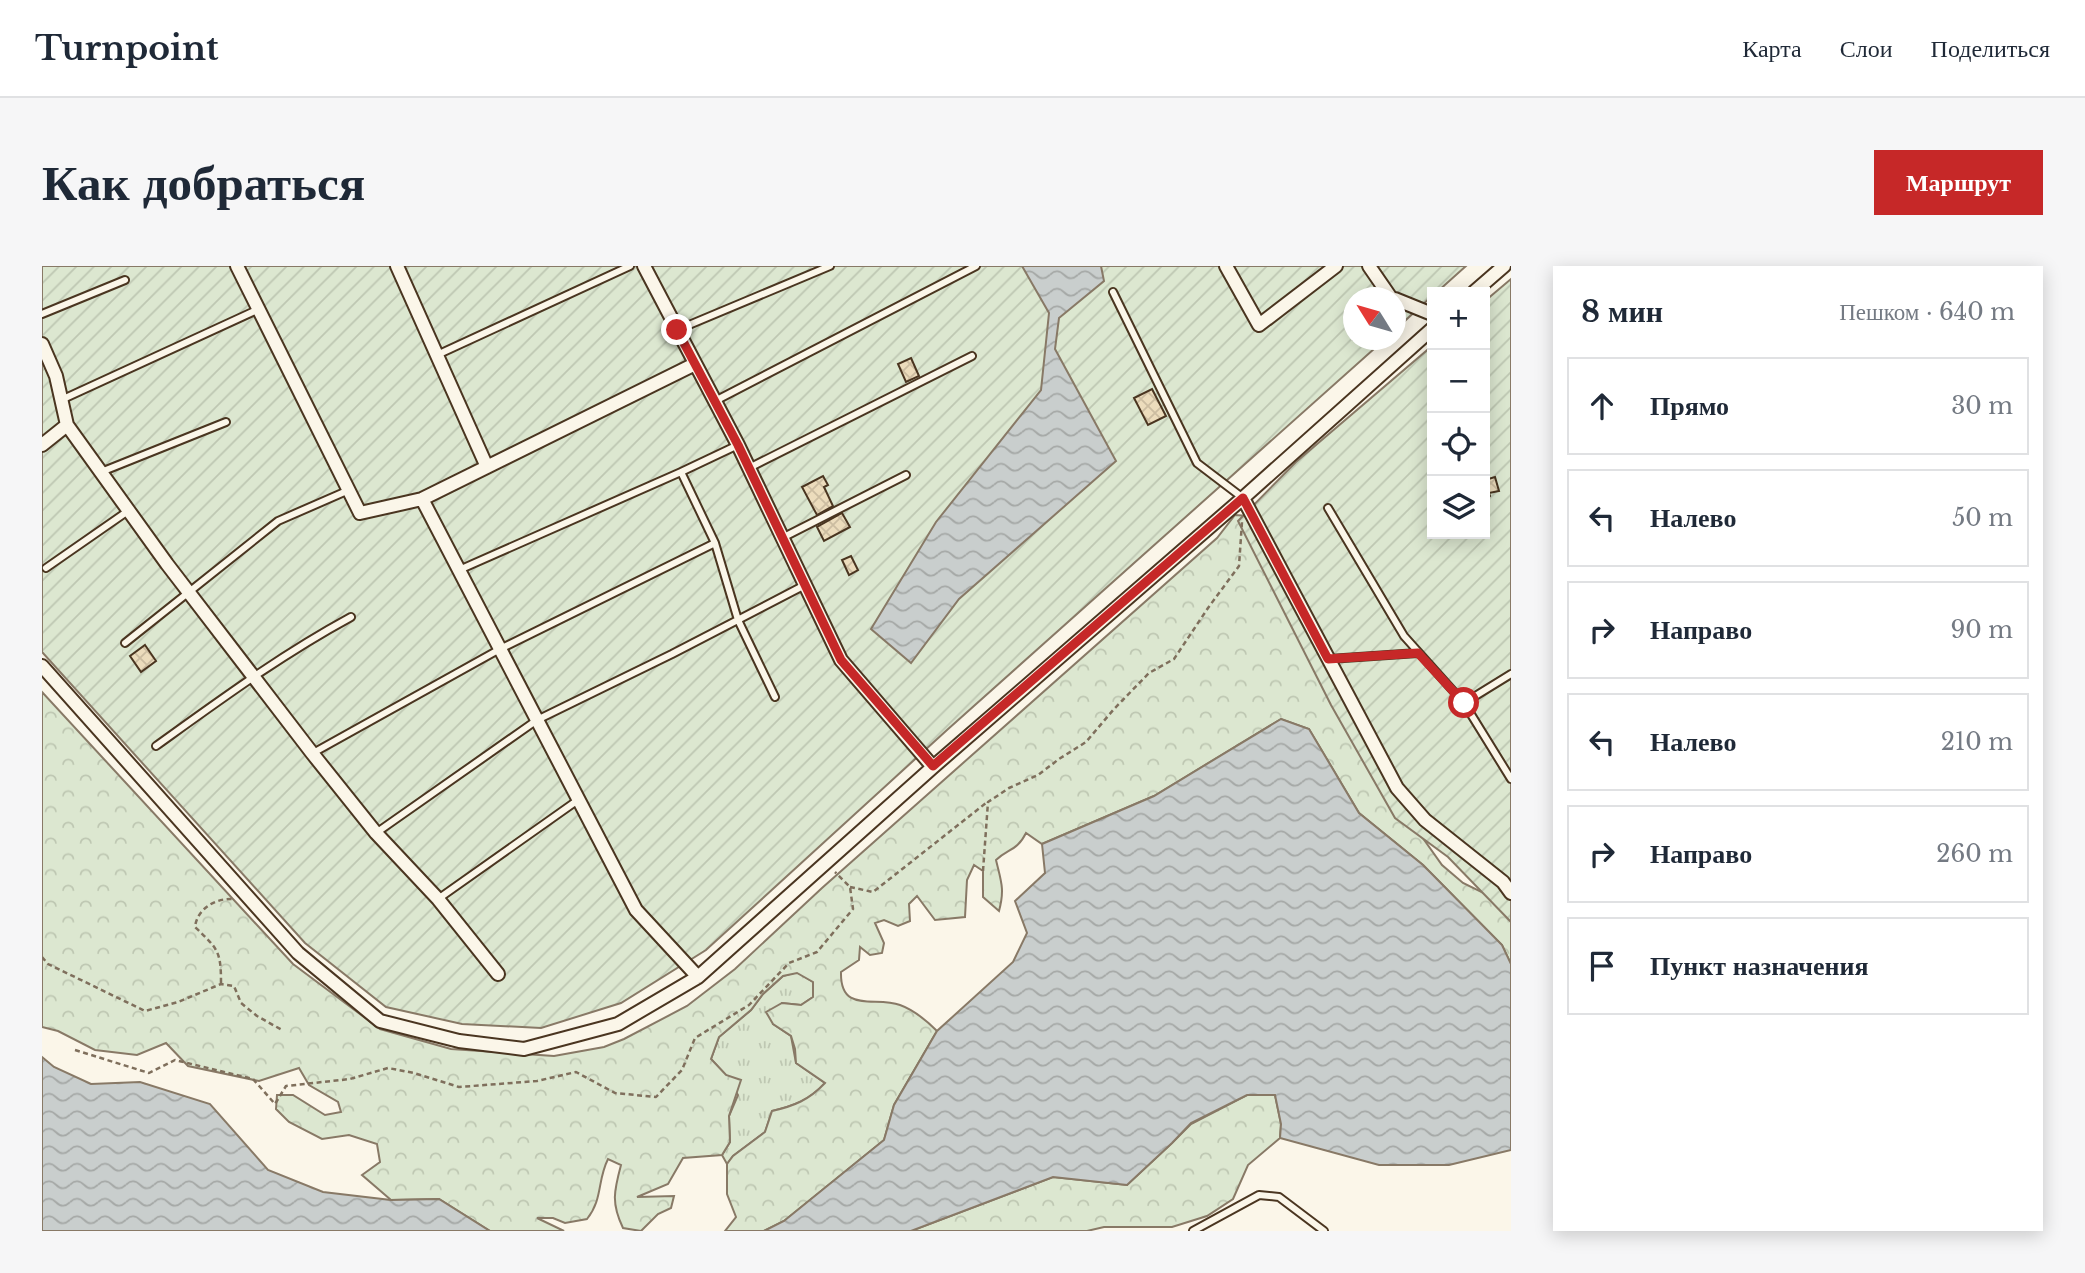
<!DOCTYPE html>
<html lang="ru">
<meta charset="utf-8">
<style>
:root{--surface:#fff;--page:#f6f6f7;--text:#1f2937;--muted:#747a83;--line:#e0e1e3;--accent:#c62828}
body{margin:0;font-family:"Libre Baskerville",serif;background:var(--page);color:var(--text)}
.controls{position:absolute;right:21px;top:21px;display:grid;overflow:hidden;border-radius:0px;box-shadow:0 4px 18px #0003}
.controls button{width:63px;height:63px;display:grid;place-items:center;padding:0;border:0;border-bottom:2px solid var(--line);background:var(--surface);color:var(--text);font:35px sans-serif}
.compass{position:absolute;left:1301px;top:21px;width:63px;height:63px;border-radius:50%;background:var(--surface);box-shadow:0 4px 18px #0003;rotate:307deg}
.stop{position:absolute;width:21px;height:21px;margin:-16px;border:5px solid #c62828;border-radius:50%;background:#fff}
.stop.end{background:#c62828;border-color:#fff;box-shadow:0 2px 7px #0008}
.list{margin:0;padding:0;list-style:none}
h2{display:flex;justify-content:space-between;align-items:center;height:91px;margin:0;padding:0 28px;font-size:30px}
h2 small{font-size:23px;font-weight:400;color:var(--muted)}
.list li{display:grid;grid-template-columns:46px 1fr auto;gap:21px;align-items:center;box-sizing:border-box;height:98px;margin:0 14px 14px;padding:0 14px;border:2px solid var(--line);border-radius:0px}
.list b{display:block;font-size:26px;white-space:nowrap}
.list em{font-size:23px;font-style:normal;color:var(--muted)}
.icon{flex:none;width:38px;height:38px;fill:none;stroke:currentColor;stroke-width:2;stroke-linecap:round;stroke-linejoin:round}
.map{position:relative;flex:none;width:1469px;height:965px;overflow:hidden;border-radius:0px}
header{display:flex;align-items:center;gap:42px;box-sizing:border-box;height:98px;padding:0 35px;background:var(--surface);border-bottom:2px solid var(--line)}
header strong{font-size:33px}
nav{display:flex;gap:38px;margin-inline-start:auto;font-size:24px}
.intro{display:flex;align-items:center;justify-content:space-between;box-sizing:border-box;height:168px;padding:0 42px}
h1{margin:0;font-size:49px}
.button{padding:18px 32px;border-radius:0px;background:var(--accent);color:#fff;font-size:24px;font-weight:700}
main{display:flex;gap:42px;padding:0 42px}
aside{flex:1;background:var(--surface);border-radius:0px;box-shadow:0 4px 18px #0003}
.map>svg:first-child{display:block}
</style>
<header>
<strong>Turnpoint</strong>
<nav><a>Карта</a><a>Слои</a><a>Поделиться</a></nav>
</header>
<div class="intro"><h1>Как добраться</h1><a class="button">Маршрут</a></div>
<main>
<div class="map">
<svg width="1469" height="965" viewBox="0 0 1469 965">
<defs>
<pattern id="grass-tufts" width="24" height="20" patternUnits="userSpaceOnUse" patternTransform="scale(1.75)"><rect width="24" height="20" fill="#dce7d0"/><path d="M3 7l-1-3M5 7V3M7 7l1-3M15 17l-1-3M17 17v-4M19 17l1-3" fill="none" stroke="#bec7b2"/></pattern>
<pattern id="forest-crowns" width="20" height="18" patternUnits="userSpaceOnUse" patternTransform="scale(1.75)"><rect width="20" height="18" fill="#dce7d0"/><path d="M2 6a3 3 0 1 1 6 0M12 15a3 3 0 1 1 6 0" fill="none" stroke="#bec7b2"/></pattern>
<pattern id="garden-furrows" width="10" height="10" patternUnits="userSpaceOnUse" patternTransform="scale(1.75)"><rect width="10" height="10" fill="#dce7d0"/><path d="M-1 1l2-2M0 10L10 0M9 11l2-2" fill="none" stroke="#bec7b2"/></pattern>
<pattern id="water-waves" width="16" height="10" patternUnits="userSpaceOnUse" patternTransform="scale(1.75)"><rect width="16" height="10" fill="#c9cecd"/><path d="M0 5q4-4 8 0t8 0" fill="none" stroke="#a5a8a6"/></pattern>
<pattern id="building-cross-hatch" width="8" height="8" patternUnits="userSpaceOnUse" patternTransform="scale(1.75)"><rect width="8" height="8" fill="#ecdcbc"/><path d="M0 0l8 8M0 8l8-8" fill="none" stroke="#ccbda1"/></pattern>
</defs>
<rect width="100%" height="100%" fill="#fbf6e9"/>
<!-- grass -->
<path fill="url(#grass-tufts)" stroke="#887966" stroke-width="2" d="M755,706L771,716V731L759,739L740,737L731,758L749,770L754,797L783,817C768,834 752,840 730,845L723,866L691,890L685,898L680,889L688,876L687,850L696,829L684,809L669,793L677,771L709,744L721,728L741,710Z"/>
<!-- forest -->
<path fill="url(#forest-crowns)" stroke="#887966" stroke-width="2" d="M1193,249L1206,250L1373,561L1400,599L1421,617L1456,634L1469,652V698L1460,679L1381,599L1317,547L1267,463L1239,453L1112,530L1000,578L984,567C975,585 967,582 954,594C959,615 963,623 957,645L941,631V605L932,599L925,614L923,651L893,654L875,630L867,638L868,655L856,660L842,654L833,657L842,677L840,687L828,689L818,681L817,694L799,706C798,748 833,730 858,739C872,744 885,755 895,765L852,839L842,874L742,955L722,965H683L694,951L685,928V898L691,890L723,866L730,845C752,840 767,834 783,817L754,797L753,783L749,770L731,758L724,746L740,737L759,739L771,731V716L755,707L741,710L721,728L709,744L677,771L669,793L684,809L699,814L687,850L688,876L680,889L641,892L626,918L595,931L632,930L629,942L616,948L599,965L581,962C569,937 572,925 579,899L566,893C555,915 561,933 545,953L523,957L511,952H495L522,965H448L397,933L349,934L320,909L338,896L335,878L307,869L280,873L247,856L234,843L235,829H251L283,849L299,846L296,836L267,819L257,802L217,815L146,800L124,777L95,789L53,784L16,765L0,761V426L251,698L338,763L409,783L512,790L562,781L582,773L645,740L693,703L780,622L1175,272Z
M1205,829H1233L1239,858L1238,872L1206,899L1191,933L1165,950L1130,961H1062L1045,965H869L1011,911L1085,919L1130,877L1149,858Z"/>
<!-- garden -->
<path fill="url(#garden-furrows)" stroke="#887966" stroke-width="2" d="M0,0H1424L1395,26H1390V30L1354,63L1353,32H1311V74H1342L905,464L664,684L579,737L499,762L420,758L344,741L263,677L0,386Z
M1469,13V656L1406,591L1353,552L1289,439L1196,255L1254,196L1390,80V268H1443V35Z"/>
<!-- water -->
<path fill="url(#water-waves)" stroke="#887966" stroke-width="2" d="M980,0H1059L1062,15L1017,52L1013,83L1074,195L917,333L869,397L829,363L894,256L999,124L1007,47Z
M1239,453L1267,463L1317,547L1381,599L1460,679L1469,698V884L1407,899H1337L1238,872L1239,858L1233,829H1205L1149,857L1130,877L1085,919L1011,911L869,965H722L742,955L842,874L852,839L895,765L971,696L985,667L973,635L1003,607L1000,578L1112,530Z
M0,791L12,801L49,818L98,816L168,838L226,904L281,926L349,934L397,933L448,965H0Z"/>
<!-- building -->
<path fill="url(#building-cross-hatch)" stroke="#4a3520" stroke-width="2" d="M869,92L877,110L864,116L856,98Z
M1110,123L1124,150L1106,159L1092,132Z
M781,210L786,219L782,221L791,240L775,249L760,221Z
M1453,211L1457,225L1447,227L1448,230L1443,235V214Z
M800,247L808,261L782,275L775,261Z
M809,290L816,304L807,309L800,294Z
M103,379L114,395L99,406L88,390Z"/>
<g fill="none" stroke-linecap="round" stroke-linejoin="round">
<!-- service casing -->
<g stroke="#4a3520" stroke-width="10">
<path id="service" d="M1071,26L1155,197L1201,232
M0,48L83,14
M635,64L788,0
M395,89L588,0
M19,134L217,43
M673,135L934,0
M707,202L930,90
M59,206L184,156
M639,206L673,277L696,354L733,431
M1286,242L1362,370L1422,437L1469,513
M740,272L864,209
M4,302L86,245
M417,304L639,206L696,179
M83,377L236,255L307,224
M1287,393L1376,387
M1422,437L1469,408
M114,480C178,434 239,389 309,351
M271,487L458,383L673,277
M334,567L495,454L630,388L763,319
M396,633L536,534
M1151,965L1217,929L1237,931L1282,965"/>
</g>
<!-- minor casing -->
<g stroke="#4a3520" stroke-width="16">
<path id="minor" d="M195,0L318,247L380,233L653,98
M355,0L445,201
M602,0L696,179L799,394L891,501
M1184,0L1217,59L1294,0
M1327,0L1349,32
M1432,26L1462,0
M1353,33L1390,48
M0,78L14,110L25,159L0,179
M25,159L125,298L270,487L334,567L396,633L456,708
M1201,232L1355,522L1383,554L1461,616L1469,627
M380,233L594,644L656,711
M0,400L256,687L338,755L417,775L482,783L576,758L656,711L891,501L1201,232L1390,63"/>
</g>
<!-- path -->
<path stroke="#7f6f5c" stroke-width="2.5" stroke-dasharray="5 3.5" stroke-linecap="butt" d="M941,605L946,536L967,522L996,509L1017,493L1044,476L1072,443L1107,407L1132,393L1166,342L1197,300L1200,256
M808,621L831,626L944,537
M0,691L6,698L103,745L136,736L179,718L192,720L199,737L215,750L240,764
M179,717C179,685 176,683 153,661C155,643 173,632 191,633
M33,784L107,807L133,794L211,813L233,838L244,820L308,813L346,802L372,807L417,821L495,815L534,806L573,827L614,831L640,804L653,772L707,739L747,697L775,686L811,643L808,621L793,606"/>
<!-- service -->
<use href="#service" stroke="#fbf6e9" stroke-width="6"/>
<!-- minor -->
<use href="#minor" stroke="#fbf6e9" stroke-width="12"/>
</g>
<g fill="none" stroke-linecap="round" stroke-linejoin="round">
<!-- route -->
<path stroke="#c62828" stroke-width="9" d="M635,64L696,179L799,394L891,500L1201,232L1286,393L1376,387L1422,437"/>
</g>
</svg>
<div class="controls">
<button>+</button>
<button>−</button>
<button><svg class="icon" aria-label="locate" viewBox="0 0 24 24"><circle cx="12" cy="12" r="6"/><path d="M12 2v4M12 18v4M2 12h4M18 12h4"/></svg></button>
<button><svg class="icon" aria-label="layers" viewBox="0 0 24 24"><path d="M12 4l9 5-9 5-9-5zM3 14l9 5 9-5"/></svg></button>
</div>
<svg class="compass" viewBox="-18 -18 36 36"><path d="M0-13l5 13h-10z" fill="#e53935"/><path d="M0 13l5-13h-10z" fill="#747a83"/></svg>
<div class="stop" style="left:1422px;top:437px"></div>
<div class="stop end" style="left:635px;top:64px"></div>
</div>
<aside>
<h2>8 мин<small>Пешком · 640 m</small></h2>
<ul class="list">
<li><svg class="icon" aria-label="ahead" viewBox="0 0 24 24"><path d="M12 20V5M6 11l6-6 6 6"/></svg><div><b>Прямо</b></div><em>30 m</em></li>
<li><svg class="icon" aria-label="left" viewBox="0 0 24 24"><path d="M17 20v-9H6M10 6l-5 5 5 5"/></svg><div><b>Налево</b></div><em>50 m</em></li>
<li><svg class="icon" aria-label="right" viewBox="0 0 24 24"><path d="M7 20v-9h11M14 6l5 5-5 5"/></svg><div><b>Направо</b></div><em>90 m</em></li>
<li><svg class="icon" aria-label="left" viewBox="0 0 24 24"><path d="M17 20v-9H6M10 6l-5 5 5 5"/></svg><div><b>Налево</b></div><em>210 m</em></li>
<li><svg class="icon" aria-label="right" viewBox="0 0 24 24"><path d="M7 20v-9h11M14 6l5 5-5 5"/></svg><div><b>Направо</b></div><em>260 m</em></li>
<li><svg class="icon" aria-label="arrive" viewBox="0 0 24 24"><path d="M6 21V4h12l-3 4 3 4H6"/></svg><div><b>Пункт назначения</b></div></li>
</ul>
</aside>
</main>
